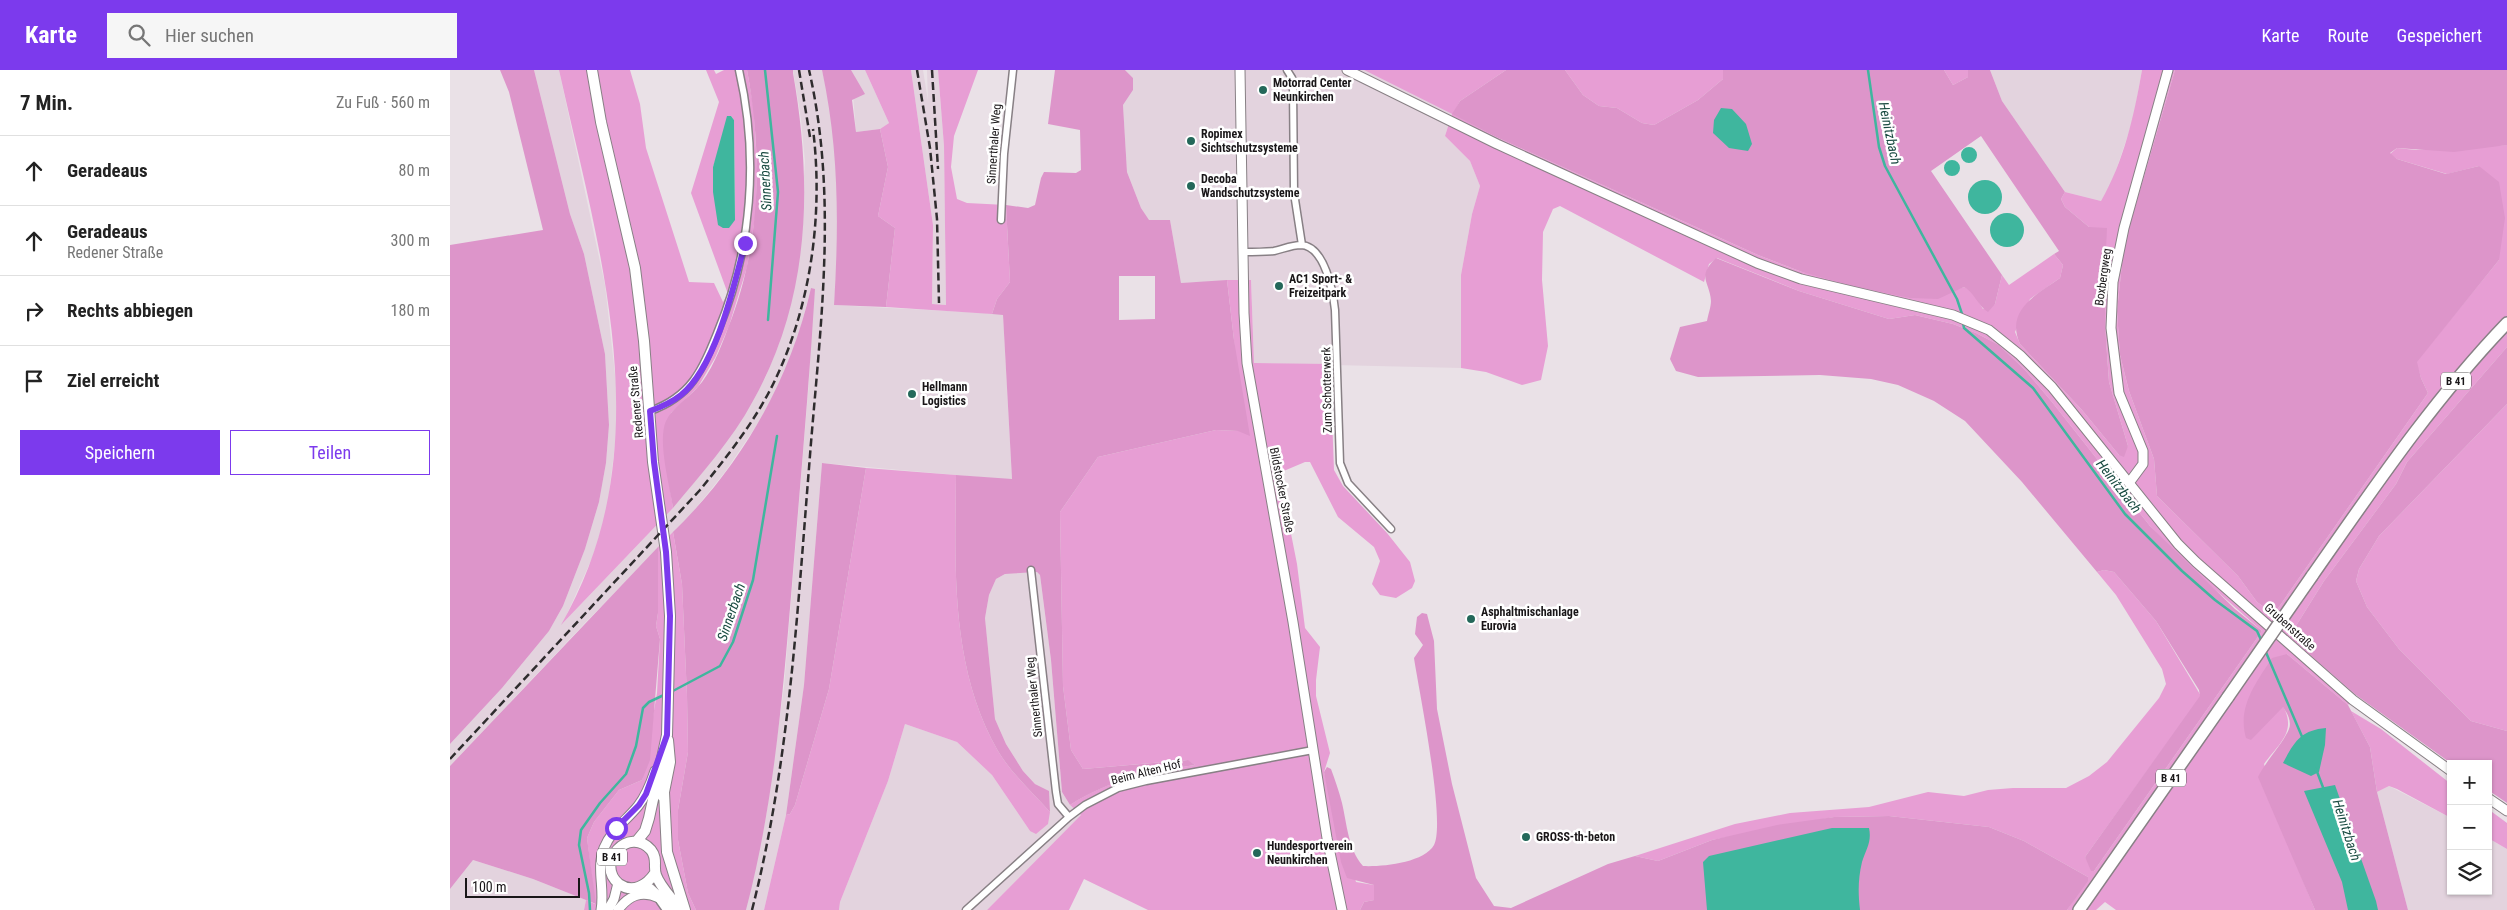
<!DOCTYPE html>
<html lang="de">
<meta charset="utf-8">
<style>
:root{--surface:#fff;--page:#f6f6f6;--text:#222;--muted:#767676;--line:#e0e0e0;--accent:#7c3aed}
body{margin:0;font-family:"Roboto Condensed",sans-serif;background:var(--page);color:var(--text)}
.controls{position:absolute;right:15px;bottom:15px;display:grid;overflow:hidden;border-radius:0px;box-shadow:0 1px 4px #0004}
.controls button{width:45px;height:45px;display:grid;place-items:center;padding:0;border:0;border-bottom:1px solid var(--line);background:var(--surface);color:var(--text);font:25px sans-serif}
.scale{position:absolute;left:15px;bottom:12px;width:115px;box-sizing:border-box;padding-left:5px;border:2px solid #191618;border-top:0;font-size:14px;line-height:18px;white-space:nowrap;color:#191618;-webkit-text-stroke:4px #fff;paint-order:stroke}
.stop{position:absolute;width:15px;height:15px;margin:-11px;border:4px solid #7c3aed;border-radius:50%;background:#fff}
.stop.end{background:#7c3aed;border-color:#fff;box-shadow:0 1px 5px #0008}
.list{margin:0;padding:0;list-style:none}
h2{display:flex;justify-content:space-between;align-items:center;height:65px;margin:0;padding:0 20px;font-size:21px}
h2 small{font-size:16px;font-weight:400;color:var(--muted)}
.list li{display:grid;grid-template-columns:32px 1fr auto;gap:15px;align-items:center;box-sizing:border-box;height:70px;padding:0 20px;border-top:1px solid var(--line)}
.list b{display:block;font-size:19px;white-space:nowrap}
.list p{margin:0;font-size:16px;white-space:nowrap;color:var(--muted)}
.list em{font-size:16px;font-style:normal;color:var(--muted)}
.actions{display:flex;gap:10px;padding:15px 20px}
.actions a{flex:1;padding:11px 0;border:1px solid var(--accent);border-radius:0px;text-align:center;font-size:18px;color:var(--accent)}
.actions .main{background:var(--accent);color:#fff}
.icon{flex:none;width:28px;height:28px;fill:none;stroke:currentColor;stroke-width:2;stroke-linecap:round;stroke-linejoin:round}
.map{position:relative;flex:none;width:2057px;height:840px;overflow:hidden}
header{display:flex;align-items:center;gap:30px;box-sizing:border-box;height:70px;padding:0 25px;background:var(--accent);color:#fff}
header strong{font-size:24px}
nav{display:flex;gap:28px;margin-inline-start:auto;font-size:18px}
.search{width:350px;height:45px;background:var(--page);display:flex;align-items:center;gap:12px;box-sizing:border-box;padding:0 18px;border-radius:0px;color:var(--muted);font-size:19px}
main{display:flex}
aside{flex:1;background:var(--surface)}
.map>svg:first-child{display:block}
</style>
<header>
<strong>Karte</strong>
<div class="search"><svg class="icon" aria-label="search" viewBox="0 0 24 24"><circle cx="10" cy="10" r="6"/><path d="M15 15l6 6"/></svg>Hier suchen</div>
<nav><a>Karte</a><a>Route</a><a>Gespeichert</a></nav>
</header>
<main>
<aside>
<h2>7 Min.<small>Zu Fuß · 560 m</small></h2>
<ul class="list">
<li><svg class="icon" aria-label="ahead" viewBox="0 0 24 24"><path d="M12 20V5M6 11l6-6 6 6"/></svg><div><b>Geradeaus</b></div><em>80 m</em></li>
<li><svg class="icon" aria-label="ahead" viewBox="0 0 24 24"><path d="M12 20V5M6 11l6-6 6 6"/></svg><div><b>Geradeaus</b><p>Redener Straße</p></div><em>300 m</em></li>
<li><svg class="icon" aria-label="right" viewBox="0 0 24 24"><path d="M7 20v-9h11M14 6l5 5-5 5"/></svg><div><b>Rechts abbiegen</b></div><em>180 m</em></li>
<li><svg class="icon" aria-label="arrive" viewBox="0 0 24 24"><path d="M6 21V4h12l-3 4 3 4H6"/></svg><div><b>Ziel erreicht</b></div></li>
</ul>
<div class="actions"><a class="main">Speichern</a><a>Teilen</a></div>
</aside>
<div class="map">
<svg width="2057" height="840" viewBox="0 0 2057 840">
<rect width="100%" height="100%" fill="#eae1e7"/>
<!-- built -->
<path fill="#e3d3de" d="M84,0H109L155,215L167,322V358L157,440L143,486L113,553L223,438L260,393L302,333L316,306L329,274L347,205L355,92L351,49L343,0H372L382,44L388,115L389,166L384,235L553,244L562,410L372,393L354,615L336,745L314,840H296L316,747L334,617L359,311L361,219L345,278L331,311L315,343L275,402L238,448L135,553L0,696V674L52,618L99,561L113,536L135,479L149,432L156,393L159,355L155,284L134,184L120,144Z
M401,0H415L439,53L430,59L406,62Z
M461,0H473L478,31L477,0H488L494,76L496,235L482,234L483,155Z
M675,0H914L1002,44L995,66L1020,91L1030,116L1022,144L1011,205V298L804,293L801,210L731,213L720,150L699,151L691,138L677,102L673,35L683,20V8Z
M1540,0H1692L1683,50L1662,112L1651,131L1615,122L1552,31Z
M587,502L590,505L601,590L612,722L620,735L632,745L537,840H389L390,832L438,711L455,654L507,672L542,705L580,761L600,742L598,721L585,714L573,701L556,674L545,649L535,548L539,525L546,509L555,504Z
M1939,716L2001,748V821H2038V768L2057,779V840H1958L1927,722Z
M23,790L83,809L136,830L134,840H0V819Z"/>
<!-- green -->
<path fill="#e79ed4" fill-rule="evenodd" d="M109,0H180L190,34L196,78L239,212L264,213L273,232L278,224L241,123L269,32L256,0H264L266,4L274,0H297L304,40L307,99L306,142L297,197L279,256L265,288L248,317L221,343L215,385L223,438L111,555C213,378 150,185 109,0ZM281,46L284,50L285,150L263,97Z
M415,0H461L483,155L482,234L496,235L494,76L488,0H528L504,66L501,97L507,129L517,133L556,135L560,212L547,229L542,244L436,237L445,158L428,146L438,97L430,59L439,53Z
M914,0H1056L1010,31L1003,44L1046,67L1308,185L1352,202L1505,220L1514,217L1522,221L1533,239L1545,234L1552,205L1559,215L1604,184L1613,195L1610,208L1580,229L1565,262L1570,274L1632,340L1669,385L1678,376L1659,312L1656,270L1655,243L1658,212L1667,178L1656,182L1639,157L1615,137L1611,129L1615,122L1651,131C1674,91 1684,46 1692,0H1725L1674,175L1667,241L1670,285L1679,321L1704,389L1707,426L1788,506L1807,532L1824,544L1978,323L1971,308L1966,292L2049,190L2029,96L1997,104L1947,89L1940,84L1947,78L1966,80L2057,75V277L1957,392L1946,414L1874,511L1839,567L1906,625L1898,635L1837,584L1829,640L1833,636C1847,662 1829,673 1814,694L1842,784L1865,840H1666L1655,832L1646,840H1617L1638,807L1574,771L1539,757L1439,746L1384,747L1262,770L1208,791L1185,786L1285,754L1340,743L1419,737L1478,722L1514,726L1538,720L1563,718H1616L1639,706L1657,692L1709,628L1716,614L1712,599L1666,525L1647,502L1654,500L1664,502L1706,551L1751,626L1635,787L1644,801L1812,561L1737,495L1700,456L1602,332L1575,300L1549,275L1526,263L1503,254L1465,245L1439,249L1349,221L1267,188L1259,194L1254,212L1110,136L1103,139L1093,162L1092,210L1098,276L1091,310L1072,315L1036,302L1011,298V205L1022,144L1030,116L1020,91L995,66L1002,44Z
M1115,0H1273V9L1248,30L1204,55L1192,53L1167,38L1149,36L1133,25Z
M1494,0H1518V7L1503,15Z
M777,210H801L804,293L880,294L884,400L893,416L937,463L960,492L965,511L962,518L946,528L930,525L922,514L930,491L924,477L888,447L860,392H855L829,403L847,494L855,558L870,577L866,610V626L880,683L874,702L906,812L924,815V830L914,832L910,840H698L634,809L619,840H537L631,745L620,735C657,710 701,702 745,695L737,690L633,699L621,680L613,616L610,442L648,387L766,360L788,361L784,270Z
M2057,334V661L2021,651L1949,579L1917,537L1906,511L1909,499L1929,466Z
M416,398L506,405C505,498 500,597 548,681C561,703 583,723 600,742L598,754L586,764L580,761L542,705L507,672L455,654L438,711L390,832L389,840H314L336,745L340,744L345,735L379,619Z
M223,462L232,514L237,626L238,682L228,740V770L238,823L246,840H134L136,830L145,834L137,768L144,752L169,720L192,710L207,623L210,569L206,556L208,543V477Z
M1901,641L1931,659L2001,714V748L1947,719L1939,716L1927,722L1920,677Z
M2038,739L2057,753V779L2038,768Z"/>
<!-- forest -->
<path fill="#dd95ca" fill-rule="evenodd" d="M50,0H84L120,144L134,184L155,284L159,355L156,393L149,432L135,479L113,536L99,561L52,618L0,674V175L93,160L59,22Z
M297,0H343V3C363,116 360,229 303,331C282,370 251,404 223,438C220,416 207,371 216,351C222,338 237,329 247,318C261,303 271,277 278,258C311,176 313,85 297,0Z
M372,0H401L415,24L402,30L406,62L430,59L438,97L428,146L445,158L436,237L384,235C389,155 389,79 372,0Z
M605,0H675L683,8V20L673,35L677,102L691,138L699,150H720L731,213L777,210L784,270L800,366L788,361L766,360L648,387L610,442L613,616L621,680L633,699L738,690L745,695C701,702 658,710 620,735L612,722L601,590L590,505L587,502L555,504L546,509L539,525L535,548L545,649L556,674L573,701L585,714L599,721L600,742C583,723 561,703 548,681C500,597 505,498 506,405L562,409L553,245L542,244L547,229L560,212L556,135L578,138L585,135L591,108L594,102L626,103L631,100L630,60L598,54ZM669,206H705V249L669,250Z
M1056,0H1115L1133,25L1149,36L1167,38L1192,53L1204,55L1248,30L1273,9V0H1494L1503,15L1518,7V0H1540L1552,31L1615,122L1611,129L1615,137L1639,157L1657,158L1656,181L1668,177L1658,212L1655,243L1656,270L1659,312L1678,376L1674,387L1669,385L1632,340L1570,274C1555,240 1586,225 1610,208L1613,195L1604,184L1609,181L1531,66L1481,101L1552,205L1545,234L1538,242C1527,235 1525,223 1514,217L1488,229L1460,228L1402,216L1352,202L1308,185L1046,67L1002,44L1010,31Z
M1725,0H2057V75L2004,82L1947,78L1940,83L1947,89L1996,104L2029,96L2049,112L2055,148L2049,190L1967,292L1971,308L1978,323L1824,544L1807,532L1788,506L1707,426L1704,389L1679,321L1670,285L1667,241L1674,175Z
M1266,188L1349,221L1439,249L1465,245L1503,254L1526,263L1549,275L1575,300L1602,332L1700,456L1785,539L1812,561L1644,801H1641L1635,787L1750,626L1749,620L1706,551L1664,502L1654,500L1647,502L1572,412L1515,351L1484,331L1448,315L1421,309L1370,305L1248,307L1226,301L1220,289L1230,257L1257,251C1258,245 1261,237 1261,231C1260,212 1246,207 1266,188Z
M361,218L365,219C359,318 350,416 342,514C333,623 324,734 296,840H246L238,823L228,770V740L238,682L237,626L232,514L223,462C291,396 340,311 361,218Z
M2057,277V334L1929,466L1909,499L1906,511L1917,537L1949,579L2021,651L2057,661V733L2038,720V694H2002L1906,625L1839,567L1874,511L1946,414L1957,392Z
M372,393L416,398L379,619L345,735L340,744L336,745L354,615Z
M208,477V543L206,556L210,569L200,690L192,710L169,720L144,752L137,768L146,834L83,809L23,790L0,819V696Z
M972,543L977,544L984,571L987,639L1002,714L1026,808L1044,836L1061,838L1158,794L1185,786L1208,791L1262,770L1327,755L1384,747L1439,746L1539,757L1574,771L1638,807V811L1617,840H910L914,832L924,830V815L897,808L891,792L874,702L877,697L881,699C885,710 889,721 892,733C897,754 898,779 913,796C931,797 974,793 984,775C996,752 969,621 964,588L973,575L965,564L967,547Z
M1837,584L1898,635L1920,677L1927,722L1958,840H1865L1808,707C1816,691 1834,672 1839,659C1842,651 1837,643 1833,637L1801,670L1796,668C1787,637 1806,613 1822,588Z"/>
<!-- water -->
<path fill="#3fb69e" d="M1271,38L1282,39L1296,54L1302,74L1298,81L1279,78L1263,63L1264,50Z
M277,46H281L284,50L285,150L279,158H273L268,155L263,122V97Z
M1511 85a8 8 0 1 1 16 0a8 8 0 1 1-16 0Z
M1494 98a8 8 0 1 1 16 0a8 8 0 1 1-16 0Z
M1518 127a17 17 0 1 1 34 0a17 17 0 1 1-34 0Z
M1540 160a17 17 0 1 1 34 0a17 17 0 1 1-34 0Z
M1876,658L1875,675L1869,702L1861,706L1833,693C1844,672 1851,660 1876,658Z
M1885,715L1926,831L1928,840H1898L1892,812L1854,721Z
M1382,758H1419C1422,772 1416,779 1412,792C1408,809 1408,823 1410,840H1257L1253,792L1259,786Z"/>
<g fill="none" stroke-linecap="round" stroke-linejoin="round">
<!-- stream -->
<path stroke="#3fb69e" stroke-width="2.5" d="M315,0L328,122L318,250
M1418,0L1429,77L1435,96L1507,229L1513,247
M1513,253L1514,258L1583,318L1675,444L1732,501L1765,530L1807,561L1812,572
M1815,580L1853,669
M221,622L270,596L283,572L303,510L327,366
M1866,699L1874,720
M140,840L139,823L129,775L131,760L150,733L176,704L186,676L193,638L199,632L216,624"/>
<!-- street casing -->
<g stroke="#888085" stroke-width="9">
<path id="street" d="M837,0L842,8L843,16L844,123L852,175
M551,150L554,84L563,0
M793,182C803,182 814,182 824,181C833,179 842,175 851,175C875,176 883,222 885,240L890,393L898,413L941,459
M200,341C242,326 252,300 268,261C302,179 309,87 289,0
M581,500L606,722L608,734L619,747
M516,840L619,747L635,735L668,718L696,711L863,680"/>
</g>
<!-- secondary casing -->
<g stroke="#888085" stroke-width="11">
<path id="secondary" d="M790,0L794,243L797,293L843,552L877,768L892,840
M897,0L1047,74L1307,193L1351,209L1503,245L1539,260L1570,285L1602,317L1728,474L1746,492L1903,630L2001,701
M1679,413L1693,394V381L1669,323L1661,258L1663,212L1674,158L1718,0
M2038,728L2057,741
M151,840C155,819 146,798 154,778C161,760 176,751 188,736C196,726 201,713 205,701
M158,840L164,829L168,813
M168,840C179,825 192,820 209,828"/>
</g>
<!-- primary casing -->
<g stroke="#888085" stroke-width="12">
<path id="primary" d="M142,0L151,52L185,198L194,271L203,392L216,482L220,546L217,665L199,748L195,761L186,772
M214,722L217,782L235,840
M213,727L220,692L218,670
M205,803C197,815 183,824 169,814C144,793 179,755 201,780C208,789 203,796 206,805C210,817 223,829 230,840
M191,817L200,819L212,830"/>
</g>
<!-- highway casing -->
<g stroke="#888085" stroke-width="14">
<path id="highway" d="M1862,506C1923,419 1983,330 2057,253
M212,830L219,840
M1629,840L1778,627"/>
</g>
<!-- street -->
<use href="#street" stroke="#fff" stroke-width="6"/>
<!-- secondary -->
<use href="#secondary" stroke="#fff" stroke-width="9"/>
<!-- primary -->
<use href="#primary" stroke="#fff" stroke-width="10"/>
<!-- highway -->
<use href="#highway" stroke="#fff" stroke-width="11"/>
<!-- rail -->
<path stroke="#2f2c2e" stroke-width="2.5" stroke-dasharray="8 4" stroke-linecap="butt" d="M349,0L360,67
M467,0L480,78L487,149L489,233
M482,0L488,99
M0,689L250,420C275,389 299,359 318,324C360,245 374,148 363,59
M302,840C339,695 347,546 359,398C369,265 389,131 359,0"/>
<!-- highway-bridge casing -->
<g stroke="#888085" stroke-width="14" stroke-linecap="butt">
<path id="highway-bridge" d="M1778,627L1862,506"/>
</g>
<!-- highway-bridge -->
<use href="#highway-bridge" stroke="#fff" stroke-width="11"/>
</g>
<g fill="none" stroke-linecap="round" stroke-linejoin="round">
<!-- route -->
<path stroke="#7c3aed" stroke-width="6" d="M166,758L189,735L196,724L217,665L220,546L216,482L204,392L200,341C211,337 221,333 231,325C266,297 284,216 295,173"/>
</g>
<!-- markers -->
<g fill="#24685a" stroke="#fff" stroke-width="2">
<circle cx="813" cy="20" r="5"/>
<circle cx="741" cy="71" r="5"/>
<circle cx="741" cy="116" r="5"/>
<circle cx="829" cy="216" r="5"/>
<circle cx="462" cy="324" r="5"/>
<circle cx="1021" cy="549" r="5"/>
<circle cx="1076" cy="767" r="5"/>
<circle cx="807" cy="783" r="5"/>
</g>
<g text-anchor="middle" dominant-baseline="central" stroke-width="5" stroke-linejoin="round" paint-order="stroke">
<!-- shield labels -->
<g fill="#fff" stroke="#5e5c5d" stroke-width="1">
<rect x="1991" y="302.5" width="30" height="17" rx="4"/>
<rect x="1706" y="699.5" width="30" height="17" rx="4"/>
<rect x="147" y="778.5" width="30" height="17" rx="4"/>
</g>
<g font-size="11" font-weight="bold" fill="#191618">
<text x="2006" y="311">B 41</text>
<text x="1721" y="708">B 41</text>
<text x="162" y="787">B 41</text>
</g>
<!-- poi labels -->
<g font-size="12" font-weight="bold" fill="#191618" stroke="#fff" text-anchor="start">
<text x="823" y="13">Motorrad Center<tspan x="823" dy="14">Neunkirchen</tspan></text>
<text x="751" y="64">Ropimex<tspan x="751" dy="14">Sichtschutzsysteme</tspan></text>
<text x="751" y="109">Decoba<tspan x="751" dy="14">Wandschutzsysteme</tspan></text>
<text x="839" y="209">AC1 Sport- &amp;<tspan x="839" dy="14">Freizeitpark</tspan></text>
<text x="472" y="317">Hellmann<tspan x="472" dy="14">Logistics</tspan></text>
<text x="1031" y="542">Asphaltmischanlage<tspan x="1031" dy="14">Eurovia</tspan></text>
<text x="1086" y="767">GROSS-th-beton</text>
<text x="817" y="776">Hundesportverein<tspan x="817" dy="14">Neunkirchen</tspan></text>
</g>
<!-- street labels -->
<g font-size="12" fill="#191618" stroke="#fff">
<text transform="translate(544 74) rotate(-86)">Sinnerthaler Weg</text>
<text transform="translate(1653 207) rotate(-82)">Boxbergweg</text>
<text transform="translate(877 320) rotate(-91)">Zum Schotterwerk</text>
<text transform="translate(186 332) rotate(-95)">Redener Straße</text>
<text transform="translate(832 420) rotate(79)">Bildstocker Straße</text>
<text transform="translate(1840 557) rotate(42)">Grubenstraße</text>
<text transform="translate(584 627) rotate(-96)">Sinnerthaler Weg</text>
<text transform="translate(696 702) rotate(-14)">Beim Alten Hof</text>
</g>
<!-- water labels -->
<g font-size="14" font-style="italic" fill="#194b41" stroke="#fff">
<text transform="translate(1440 63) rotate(78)">Heinitzbach</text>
<text transform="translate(315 111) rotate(-93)">Sinnerbach</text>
<text transform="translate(1669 416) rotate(52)">Heinitzbach</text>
<text transform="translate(281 542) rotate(-71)">Sinnerbach</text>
<text transform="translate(1897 760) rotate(72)">Heinitzbach</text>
</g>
</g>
</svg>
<div class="controls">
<button>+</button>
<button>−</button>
<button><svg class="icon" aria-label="layers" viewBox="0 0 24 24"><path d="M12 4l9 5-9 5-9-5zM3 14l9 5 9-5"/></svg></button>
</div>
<div class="scale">100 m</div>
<div class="stop" style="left:166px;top:758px"></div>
<div class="stop end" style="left:295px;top:173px"></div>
</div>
</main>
